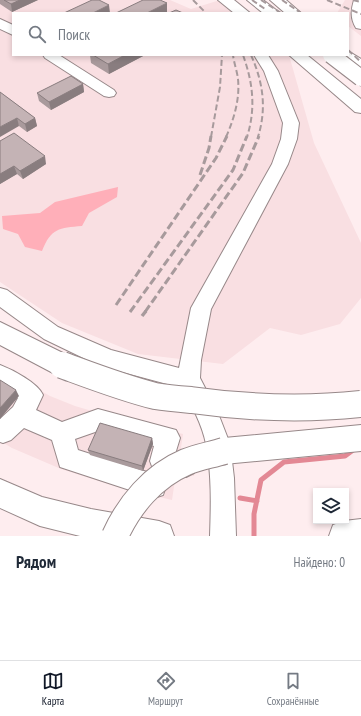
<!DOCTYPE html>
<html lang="ru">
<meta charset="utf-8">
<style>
:root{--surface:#fff;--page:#f6f6f7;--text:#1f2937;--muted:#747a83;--line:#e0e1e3;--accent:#111827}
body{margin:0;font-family:"PT Sans Narrow",sans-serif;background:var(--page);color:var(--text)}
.controls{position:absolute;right:12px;bottom:12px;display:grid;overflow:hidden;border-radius:0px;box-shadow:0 2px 6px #0003}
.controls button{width:36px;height:36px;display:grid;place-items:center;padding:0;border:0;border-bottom:1px solid var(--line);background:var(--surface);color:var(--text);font:20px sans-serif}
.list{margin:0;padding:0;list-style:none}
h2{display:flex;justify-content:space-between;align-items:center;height:52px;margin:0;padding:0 16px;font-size:17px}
h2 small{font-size:13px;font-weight:400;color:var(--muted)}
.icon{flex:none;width:22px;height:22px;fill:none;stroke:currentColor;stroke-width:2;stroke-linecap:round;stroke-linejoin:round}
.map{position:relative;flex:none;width:361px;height:536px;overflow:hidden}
.search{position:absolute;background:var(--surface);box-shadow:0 2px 6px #0003;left:12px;right:12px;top:12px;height:44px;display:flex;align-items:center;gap:10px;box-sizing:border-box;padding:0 14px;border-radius:0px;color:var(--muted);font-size:15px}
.sheet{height:124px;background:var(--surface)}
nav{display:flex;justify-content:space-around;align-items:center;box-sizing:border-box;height:56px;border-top:1px solid var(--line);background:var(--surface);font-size:11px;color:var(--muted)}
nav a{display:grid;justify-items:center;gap:2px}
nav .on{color:var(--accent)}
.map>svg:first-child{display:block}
</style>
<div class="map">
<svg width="361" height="536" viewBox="0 0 361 536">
<rect width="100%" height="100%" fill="#feedef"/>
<!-- built -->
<path fill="#f9dfe2" d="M0,0H170L191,9L220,0L242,13H13V55H289L314,143L361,243V298L340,324L301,335L270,328L223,364L138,354L62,323L0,282Z
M345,0H361V36L348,26V13H337Z
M0,368L50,396L75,406L126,421L183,434L180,455L197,458L194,476L176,473L172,500L118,487L61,469L12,448L0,441Z"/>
<!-- green -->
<path fill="#ffafb9" d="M118,187L117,197L89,213L82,226C59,228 51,228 42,251L25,247L18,234L3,229L2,216L40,213L55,202Z"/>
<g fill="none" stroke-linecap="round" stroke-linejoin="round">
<!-- stream -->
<path stroke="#e38894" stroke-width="5" d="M240,498L257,501
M254,536V514L261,480L284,462L345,456L361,444"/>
<!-- minor casing -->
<g stroke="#978889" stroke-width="2">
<path id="minor" d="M354,0H361V29L356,28C350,18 351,10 354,0Z
M0,19L13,25V35L0,29Z
M43,55H59L114,90L116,93L114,96L109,97L104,96L45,58Z
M254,55H268L278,71L299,123L297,139L288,164L211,309L201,360L200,378L218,413L230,444L234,478L236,536H210C211,506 212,474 206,444C202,424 192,406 182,388L100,366L44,339L0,307V288L7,290L58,327L111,350L179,368L191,308L272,164L281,139L283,123L264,71Z
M0,365C13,370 38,383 43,395L36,410L62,422L98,409L176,430L180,438L176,451L194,457L198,465L194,473L186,477L165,473L168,480L163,495L154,498L60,467L52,440L24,428L11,440L3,443L0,442V419L13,407L18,398L0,387ZM98,431L154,446L150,461L153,469L147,472L78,450L75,439Z"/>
</g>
<!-- major casing -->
<g stroke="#978889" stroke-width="2">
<path id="major" d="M218,0H234L250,13H234Z
M247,0H263L280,13H263Z
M270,0H286L301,13H285Z
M348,51L361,59V72L355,70L338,55H348Z
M289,55H307L361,99V113L355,112Z
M0,322L71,357L74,365L71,373L62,376L53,373L0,345Z
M361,425V451L224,464L214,460L210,451L214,442L224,438Z
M0,479L42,497L91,509L159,521L170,525L174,536H80L40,526L0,508Z
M361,519V536H329L333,525L344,521Z"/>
</g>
<!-- minor -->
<use href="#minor" fill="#fff" fill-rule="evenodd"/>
<!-- major -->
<use href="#major" fill="#fff" fill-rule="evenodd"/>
<!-- rail-far2 -->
<path stroke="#a79a9c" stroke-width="2" stroke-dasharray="6 3" stroke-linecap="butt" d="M193,0L206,13
M252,0L265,9
M261,0L281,13
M282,0L301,13
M327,0L361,14
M353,0L361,2
M348,50L361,62
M243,55C253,83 256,108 247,137
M251,55C263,82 267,108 258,137
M326,55L361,86
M211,137L220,87L222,55
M226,137C234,119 240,99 238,79C237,71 234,63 233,55"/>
<!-- rail-far1 -->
<path stroke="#a79a9c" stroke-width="3" stroke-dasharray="8 3.5" stroke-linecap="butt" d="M200,175L209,148L211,136
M116,305L216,158L227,136
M130,312L233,170L247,136
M145,312L243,173L259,136"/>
<!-- rail -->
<path stroke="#a79a9c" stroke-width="3.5" stroke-dasharray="10 5" stroke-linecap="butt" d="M142,316L146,311"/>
<!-- major-bridge-far1 casing -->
<g stroke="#978889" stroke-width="18" stroke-linecap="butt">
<path id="major-bridge-far1" d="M331,55L361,78"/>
</g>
<!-- major-bridge casing -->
<g stroke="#978889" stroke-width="28" stroke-linecap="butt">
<path id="major-bridge" d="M62,365C92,376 123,388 155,396C167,398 179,399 191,400C248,408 304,410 361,404
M115,536C129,505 153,476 186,462C198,457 211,455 224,451"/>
</g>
<!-- major-bridge-far1 -->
<use href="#major-bridge-far1" stroke="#fff" stroke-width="16"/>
<!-- major-bridge -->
<use href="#major-bridge" stroke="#fff" stroke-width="26"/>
</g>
<!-- wall -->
<path fill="#a99a9c" d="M0,0H38L12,12L0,4Z
M90,55H145L109,74L91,63Z
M83,84L84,92L51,110L39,101L37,93Z
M0,92L35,118L37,126L27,132L19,126Z
M0,141L46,164L23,179L17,174L0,184Z
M152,438L153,444L143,471L90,455L88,450Z"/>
<!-- shaded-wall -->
<path fill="#897d7f" d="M20,0H38L12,12L11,4Z
M167,3V13H147Z
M109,5L110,13H93Z
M125,55H145L109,74L108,64Z
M83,84L84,92L51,110L49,102Z
M17,118L19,126L0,137V127Z
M35,118L37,126L27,132L25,124Z
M45,156L46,164L23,179L20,171Z
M14,166L17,174L0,184V174Z
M16,390L19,396L0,419V408Z
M152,438L153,444L143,471L142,466Z"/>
<!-- building -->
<path fill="#c4b3b5" stroke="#897d7f" d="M4,0H20L11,4Z
M92,0H99L109,5L93,13H64Z
M143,0H160L167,3L147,13H116Z
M176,10L183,13H169Z
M93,55H125L108,64Z
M71,76L83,84L49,102L37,93Z
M0,92L35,118L25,124L17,118L0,127Z
M14,133L45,156L20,171L14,166L0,174V141Z
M0,380L16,390L0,408Z
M100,423L152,438L142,466L88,450Z"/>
</svg>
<div class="controls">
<button><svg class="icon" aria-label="layers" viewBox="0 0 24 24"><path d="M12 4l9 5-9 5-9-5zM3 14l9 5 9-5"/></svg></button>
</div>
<div class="search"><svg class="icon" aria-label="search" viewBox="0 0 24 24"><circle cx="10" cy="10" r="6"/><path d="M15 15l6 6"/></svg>Поиск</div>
</div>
<section class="sheet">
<h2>Рядом<small>Найдено: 0</small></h2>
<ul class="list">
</ul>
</section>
<nav>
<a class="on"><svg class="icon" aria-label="map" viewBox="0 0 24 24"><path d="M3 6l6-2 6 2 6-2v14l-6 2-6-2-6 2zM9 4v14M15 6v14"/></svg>Карта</a>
<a><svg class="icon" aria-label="directions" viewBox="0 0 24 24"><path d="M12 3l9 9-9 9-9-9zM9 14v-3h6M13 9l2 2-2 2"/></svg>Маршрут</a>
<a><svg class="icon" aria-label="saved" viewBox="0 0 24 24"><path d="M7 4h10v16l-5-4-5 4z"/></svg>Сохранённые</a>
</nav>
